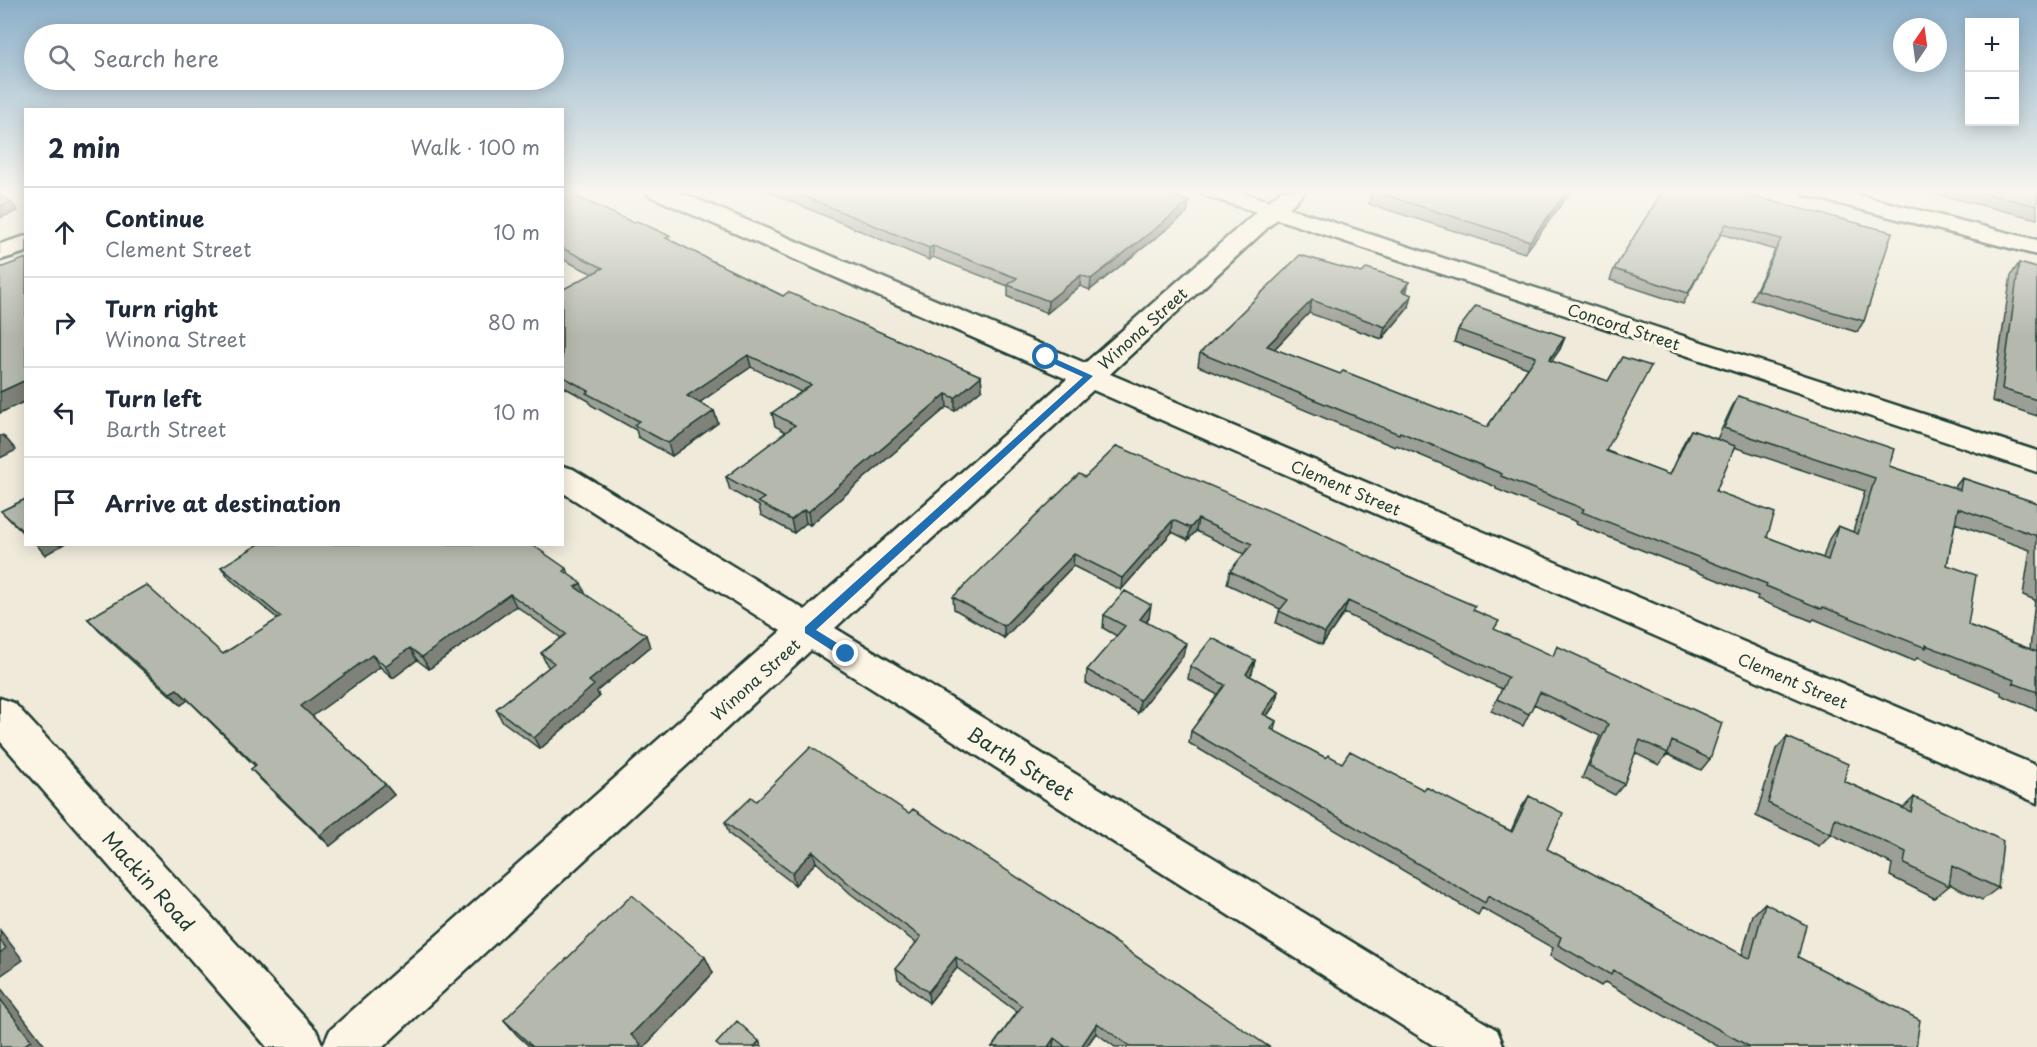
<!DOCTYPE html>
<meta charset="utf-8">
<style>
:root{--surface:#fff;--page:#f6f6f7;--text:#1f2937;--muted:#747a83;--line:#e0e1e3}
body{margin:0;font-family:"Playpen Sans",sans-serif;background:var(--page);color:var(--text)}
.controls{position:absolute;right:18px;top:18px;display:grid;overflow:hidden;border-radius:0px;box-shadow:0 3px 15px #0003}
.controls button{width:54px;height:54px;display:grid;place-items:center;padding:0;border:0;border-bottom:2px solid var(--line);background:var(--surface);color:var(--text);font:30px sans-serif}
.compass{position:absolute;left:1893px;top:18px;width:54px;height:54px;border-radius:50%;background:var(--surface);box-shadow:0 3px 15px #0003;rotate:13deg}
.stop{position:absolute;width:18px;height:18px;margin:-14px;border:4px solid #1f6fb2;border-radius:50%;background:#fff}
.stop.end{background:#1f6fb2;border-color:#fff;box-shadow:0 2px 6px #0008}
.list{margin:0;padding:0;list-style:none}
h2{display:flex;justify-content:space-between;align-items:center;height:78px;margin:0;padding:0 24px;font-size:26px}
h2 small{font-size:20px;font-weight:400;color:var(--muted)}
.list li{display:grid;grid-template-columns:39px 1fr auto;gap:18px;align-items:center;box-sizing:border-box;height:90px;padding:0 24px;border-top:2px solid var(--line)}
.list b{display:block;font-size:22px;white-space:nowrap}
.list p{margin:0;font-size:20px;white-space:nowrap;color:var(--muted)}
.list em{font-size:20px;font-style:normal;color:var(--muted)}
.icon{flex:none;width:33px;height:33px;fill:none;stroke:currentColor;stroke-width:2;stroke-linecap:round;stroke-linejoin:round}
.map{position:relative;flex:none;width:2037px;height:1047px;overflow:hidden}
.search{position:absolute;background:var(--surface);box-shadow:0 3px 15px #0003;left:24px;top:24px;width:540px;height:66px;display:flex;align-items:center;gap:15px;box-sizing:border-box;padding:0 21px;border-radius:33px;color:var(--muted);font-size:22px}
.panel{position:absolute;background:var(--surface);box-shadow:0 3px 15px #0003;left:24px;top:108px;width:540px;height:438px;border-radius:0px}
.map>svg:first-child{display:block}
</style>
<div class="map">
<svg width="2037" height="1047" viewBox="0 0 2037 1047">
<rect width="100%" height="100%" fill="#efeada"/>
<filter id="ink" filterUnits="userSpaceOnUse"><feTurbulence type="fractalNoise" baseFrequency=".0167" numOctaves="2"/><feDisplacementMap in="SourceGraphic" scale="12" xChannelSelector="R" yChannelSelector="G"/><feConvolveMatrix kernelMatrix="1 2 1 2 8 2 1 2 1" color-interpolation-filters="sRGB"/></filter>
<g filter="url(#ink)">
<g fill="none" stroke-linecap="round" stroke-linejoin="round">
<!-- minor casing -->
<g stroke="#1f3d34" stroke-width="5">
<path id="minor" d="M645,190H675L1085,363L1256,212L1204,195L1201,190H1234L1269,201L1282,190H1306L1289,208L2037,451V472L1277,219L1110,374L2037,766V803L1093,390L835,628L1497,1030L1504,1047H1436L811,650L383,1047H267L0,741V698L14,703L316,1030L323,1046L330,1030L781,631L562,492V466L573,469L805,610L1067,379L648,195Z
M1802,190H1838L2037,240V255L1805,195Z
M26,236V252L0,260V244Z"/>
</g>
<!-- minor -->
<use href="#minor" fill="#fcf5e5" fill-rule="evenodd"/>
</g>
<!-- wall -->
<path fill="#9c9f95" stroke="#1f3d34" stroke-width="1.5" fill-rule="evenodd" d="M562,190L671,241L783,296L981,376L982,389L955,411L947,407L810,525L806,523L794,533L761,515L759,506L730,490L726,477L786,432L775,426L772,413L801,392L751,367L699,403L714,411L718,423L672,456L638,437L636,430L591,405L589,401L562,386V290L593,274L562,259Z
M764,190H1154L1189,202L1187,213L1090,290L1080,286L1047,313L1008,297V286L933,257L929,260Z
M1374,190H1572L1525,253L1369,204L1372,191Z
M1663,190L1892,232L1864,321L1857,332L1751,300L1775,250L1721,234L1683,304L1610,280L1614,269Z
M1920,190H2037V219Z
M2019,263L2037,268V416L1992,401L2011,275Z
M1362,273L1409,282L1406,293L1409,307L1382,339L1309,313L1274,349L1340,374L1487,427L1528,368L1454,342L1458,330L1565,337L1560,349L1551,361L1607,451L1669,475L1684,442L1691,430L1717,439L1731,409L1738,396L1889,466L1954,488L1962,478L2037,503V710L2001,695V692L1917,658L1914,661L1814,619L1812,621L1757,599L1758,596L1576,524L1577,522L1496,489V487L1396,445L1395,447L1198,366L1200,353ZM1734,447L1865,491L1853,532L1838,526L1829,539L1823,558L1767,537L1716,491ZM1955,523L2030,550L2023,595L2035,600L2030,649L1968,625L1947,565Z
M1085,477L1474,610L1494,630L1710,759L1701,770L1667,754L1659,765L1635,753L1624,784L1615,795L1582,778L1600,736L1534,704L1523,726L1491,711L1502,689L1344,613L1322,645L1276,623L1280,609L1227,584L1230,571L1244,554L1196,531L1188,540L1172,532L1121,590L1073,566L1004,638L954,609L953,597Z
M26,499V536L1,511Z
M221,567L567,569L570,576L585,594L650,647L597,691L599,697L540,749L502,721L496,709L549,667L547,665L541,653L561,638L516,606L429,669L417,660L393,678L380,667L312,716L385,784L394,795L330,846L261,780L251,769L255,766L188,700L181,705L99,631L88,619L223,654L278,619L230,579Z
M1104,615L1149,618L1147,622L1183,656L1138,713L1086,683L1087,670L1117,636L1103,628Z
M1255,660L1252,673L1250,676L1278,691L1275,704L1267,716L1276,721L1274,731L1326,758L1342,763L1424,790L1511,831L1521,808L1529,796L1547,849L1742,955L1753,915L1765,903L1798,957L1916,1047H1719L1605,982L1601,986L1550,956L1553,948L1482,908L1478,915L1189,743L1191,731L1218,695L1188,679L1190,666Z
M1787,737L1844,781L1903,808L1914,797L1998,888L1982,900L1949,884V886L1934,898L1890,876L1892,864L1831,834L1819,846L1756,816L1776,749Z
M756,801L909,813L1269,1047H1115L1096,1033L1086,1047H992L1017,1012L957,968L929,1003L898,979L896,968L916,943L851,894L816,862L795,885L729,834L725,822Z
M705,957L713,973L644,1047H530L517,1035L504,1020Z"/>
<!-- shaded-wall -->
<path fill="#7f8279" stroke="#1f3d34" stroke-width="1.5" d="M1568,190H1572L1525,253L1530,241Z
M11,202L18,211L0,218V206Z
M1189,202L1187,213L1090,290L1091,279Z
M933,246V257L929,260V248Z
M1081,275L1080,286L1047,313L1048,301Z
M1409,282L1406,294L1402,291Z
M1412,295L1409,307L1382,339L1385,327Z
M1312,300L1309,313L1265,359L1267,346Z
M1565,337L1560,349L1544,373L1549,360Z
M748,355L751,367L690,409L687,396Z
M981,376L982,389L955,411V398Z
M26,380V401L0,413V392Z
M946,394L947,407L810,525L808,512Z
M714,411L718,423L672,456L668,443Z
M3,435L16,450L0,458V436Z
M804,510L806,523L794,533L791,520Z
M1198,519L1196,531L1188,540L1190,528Z
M1173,520L1172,532L1121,590L1122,578Z
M36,544H64L45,555Z
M1074,554L1073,566L1004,638V626Z
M581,583L586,595L575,587Z
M510,594L516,606L429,669L422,657Z
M1348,601L1344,613L1322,645L1325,633Z
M1151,605L1149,618L1139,632L1140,619Z
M646,635L650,647L597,691L599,697L540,749L534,738L589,681Z
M1186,643L1183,656L1138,713L1140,700Z
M410,648L417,660L393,678L385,666Z
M372,655L380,667L310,718L301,706Z
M1255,660L1252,673L1243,687L1246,674Z
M177,689L188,700L181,705L170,693Z
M1278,691L1275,704L1260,726L1263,714Z
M385,784L394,795L330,846L320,835Z
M813,851L816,862L795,885L792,873Z
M0,930L23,960L0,976Z
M705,957L713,973L644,1047H638L631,1035Z
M956,957L957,968L929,1003L928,992Z
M0,987L46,1047H22L0,999Z
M1097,1023L1096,1033L1086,1047H1081Z
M1054,1038L1053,1047H1048Z
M759,1041L762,1046L754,1047Z"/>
<!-- building -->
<path fill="#b5b9ad" stroke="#1f3d34" stroke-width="1.5" d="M562,190L634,223L637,221L670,236L666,238L783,296L788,292L981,376L955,398L946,394L808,512L804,510L791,520L758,502L764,498L726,477L795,425L772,413L811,385L748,355L687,396L714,411L668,443L634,425L639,421L586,393L589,391L562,376V290L603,268L562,248Z
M788,190H1154L1189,202L1091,279L1081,275L1048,301L1008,285L1017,278L933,246L929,248Z
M1374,190H1568L1530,241L1372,191Z
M1663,190H1728L1892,232L1864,321L1757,290L1781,239L1726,224L1688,293L1614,269Z
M1971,190H2037V206Z
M0,194L11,202L0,206Z
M1300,255L1362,273L1367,268L1409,282L1402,291L1412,295L1385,327L1312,300L1267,346L1340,374L1343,371L1487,427L1536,357L1458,330L1476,306L1565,337L1549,360L1608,381L1622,357L1651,366L1606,451L1670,475L1691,430L1735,446L1716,491L1775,513L1767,537L1828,560L1838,526L1858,534L1875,478L1724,428L1738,396L1894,449L1889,466L1960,490L1962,478L2037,503V536L1958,508L1947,565L1976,575L1968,625L2037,652V692L2013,683L2014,680L1926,645V648L1823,607L1822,609L1766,586L1767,584L1582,512L1584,509L1501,476L1502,474L1400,432L1399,434L1200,353Z
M26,258V380L0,392V268Z
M2019,263L2037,268V400L2002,389Z
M1117,446L1300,524L1440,591L1475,606L1473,610L1499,621L1494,629L1553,656L1557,646L1722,723L1710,759L1672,741L1668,753L1640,740L1624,784L1589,766L1608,724L1540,692L1529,714L1497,699L1508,677L1348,601L1325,633L1279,611L1288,600L1230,571L1252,544L1198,519L1190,528L1173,520L1122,578L1074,554L1004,626L953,597L1079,474L1085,477Z
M26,499V534L1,511Z
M259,544H531L567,569L564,571L581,583L575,587L646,635L589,681L594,685L534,738L496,709L554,663L541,653L566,634L510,594L422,657L410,648L385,666L372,655L301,706L385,784L320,835L251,769L256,765L177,689L170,693L88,619L146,585L223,654L281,617L221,567Z
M1125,591L1151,605L1140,619L1186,643L1140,700L1087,670L1125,626L1104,615Z
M1212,638L1255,660L1246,674L1278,691L1263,714L1276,721L1271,729L1326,758L1328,755L1342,763L1350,751L1424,790L1426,787L1512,832L1529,796L1563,813L1547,849L1750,959L1765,903L1806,925L1798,957L1920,1020L1916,1047H1750L1613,970L1611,975L1558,945L1561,937L1488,896L1485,903L1191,731L1225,685L1190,666Z
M1787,737L1848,764L1844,781L1911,812L1914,797L2003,841L1998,888L1952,866L1949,886L1904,864L1906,852L1835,818L1831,834L1768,803Z
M811,747L909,813L913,809L1099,931L1269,1047H1131L1097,1023L1081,1047H1066L1054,1038L1048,1047H992L1022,1006L956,957L928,992L896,968L921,937L848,883L813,851L792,873L725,822L751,797L756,801Z
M632,895L705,957L631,1035L641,1044L638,1047H533L504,1020Z
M0,940L6,948L0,953Z
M0,999L31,1040L22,1047H0Z
M737,1021L759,1041L754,1047H720L716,1044Z"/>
</g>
<!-- sky -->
<linearGradient id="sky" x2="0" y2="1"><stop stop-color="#8bafc9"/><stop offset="0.57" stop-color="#f8f6ee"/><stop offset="1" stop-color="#f8f6ee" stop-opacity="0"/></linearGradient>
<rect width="2037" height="336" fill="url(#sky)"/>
<!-- route -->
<path fill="#1f6fb2" d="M1043,356H1049L1093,376L816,630L850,651V657H842L805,633V627L1083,377L1043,359Z"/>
<g text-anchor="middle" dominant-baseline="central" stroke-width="6" stroke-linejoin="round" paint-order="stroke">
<!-- street labels -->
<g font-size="16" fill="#1f3d34" stroke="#fcf5e5">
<text transform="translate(1624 326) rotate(18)">Concord Street</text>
<text transform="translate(1142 328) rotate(-42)">Winona Street</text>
<text transform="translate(1346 487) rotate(23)">Clement Street</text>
<text transform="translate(755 679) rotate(-42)">Winona Street</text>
<text transform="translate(1793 680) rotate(23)">Clement Street</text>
</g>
<!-- near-street labels -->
<g font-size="20" fill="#1f3d34" stroke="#fcf5e5">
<text transform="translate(1021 763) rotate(32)">Barth Street</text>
<text transform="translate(149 881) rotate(48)">Mackin Road</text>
</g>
</g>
</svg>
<div class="controls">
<button>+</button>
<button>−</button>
</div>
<svg class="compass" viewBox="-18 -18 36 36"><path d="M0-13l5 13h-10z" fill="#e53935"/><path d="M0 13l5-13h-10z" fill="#747a83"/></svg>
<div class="stop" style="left:1046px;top:357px"></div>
<div class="stop end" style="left:846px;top:654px"></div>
<div class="search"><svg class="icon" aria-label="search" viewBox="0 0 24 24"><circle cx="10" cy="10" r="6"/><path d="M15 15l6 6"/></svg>Search here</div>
<section class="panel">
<h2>2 min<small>Walk · 100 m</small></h2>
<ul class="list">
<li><svg class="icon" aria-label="ahead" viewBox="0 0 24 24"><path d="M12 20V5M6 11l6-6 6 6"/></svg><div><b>Continue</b><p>Clement Street</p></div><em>10 m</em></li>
<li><svg class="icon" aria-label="right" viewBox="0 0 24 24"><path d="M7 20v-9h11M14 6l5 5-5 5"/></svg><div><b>Turn right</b><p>Winona Street</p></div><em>80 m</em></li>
<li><svg class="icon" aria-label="left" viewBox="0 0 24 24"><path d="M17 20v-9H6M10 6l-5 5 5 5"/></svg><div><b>Turn left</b><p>Barth Street</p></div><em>10 m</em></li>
<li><svg class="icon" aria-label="arrive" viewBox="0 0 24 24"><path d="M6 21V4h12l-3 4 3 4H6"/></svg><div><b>Arrive at destination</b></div></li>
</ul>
</section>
</div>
